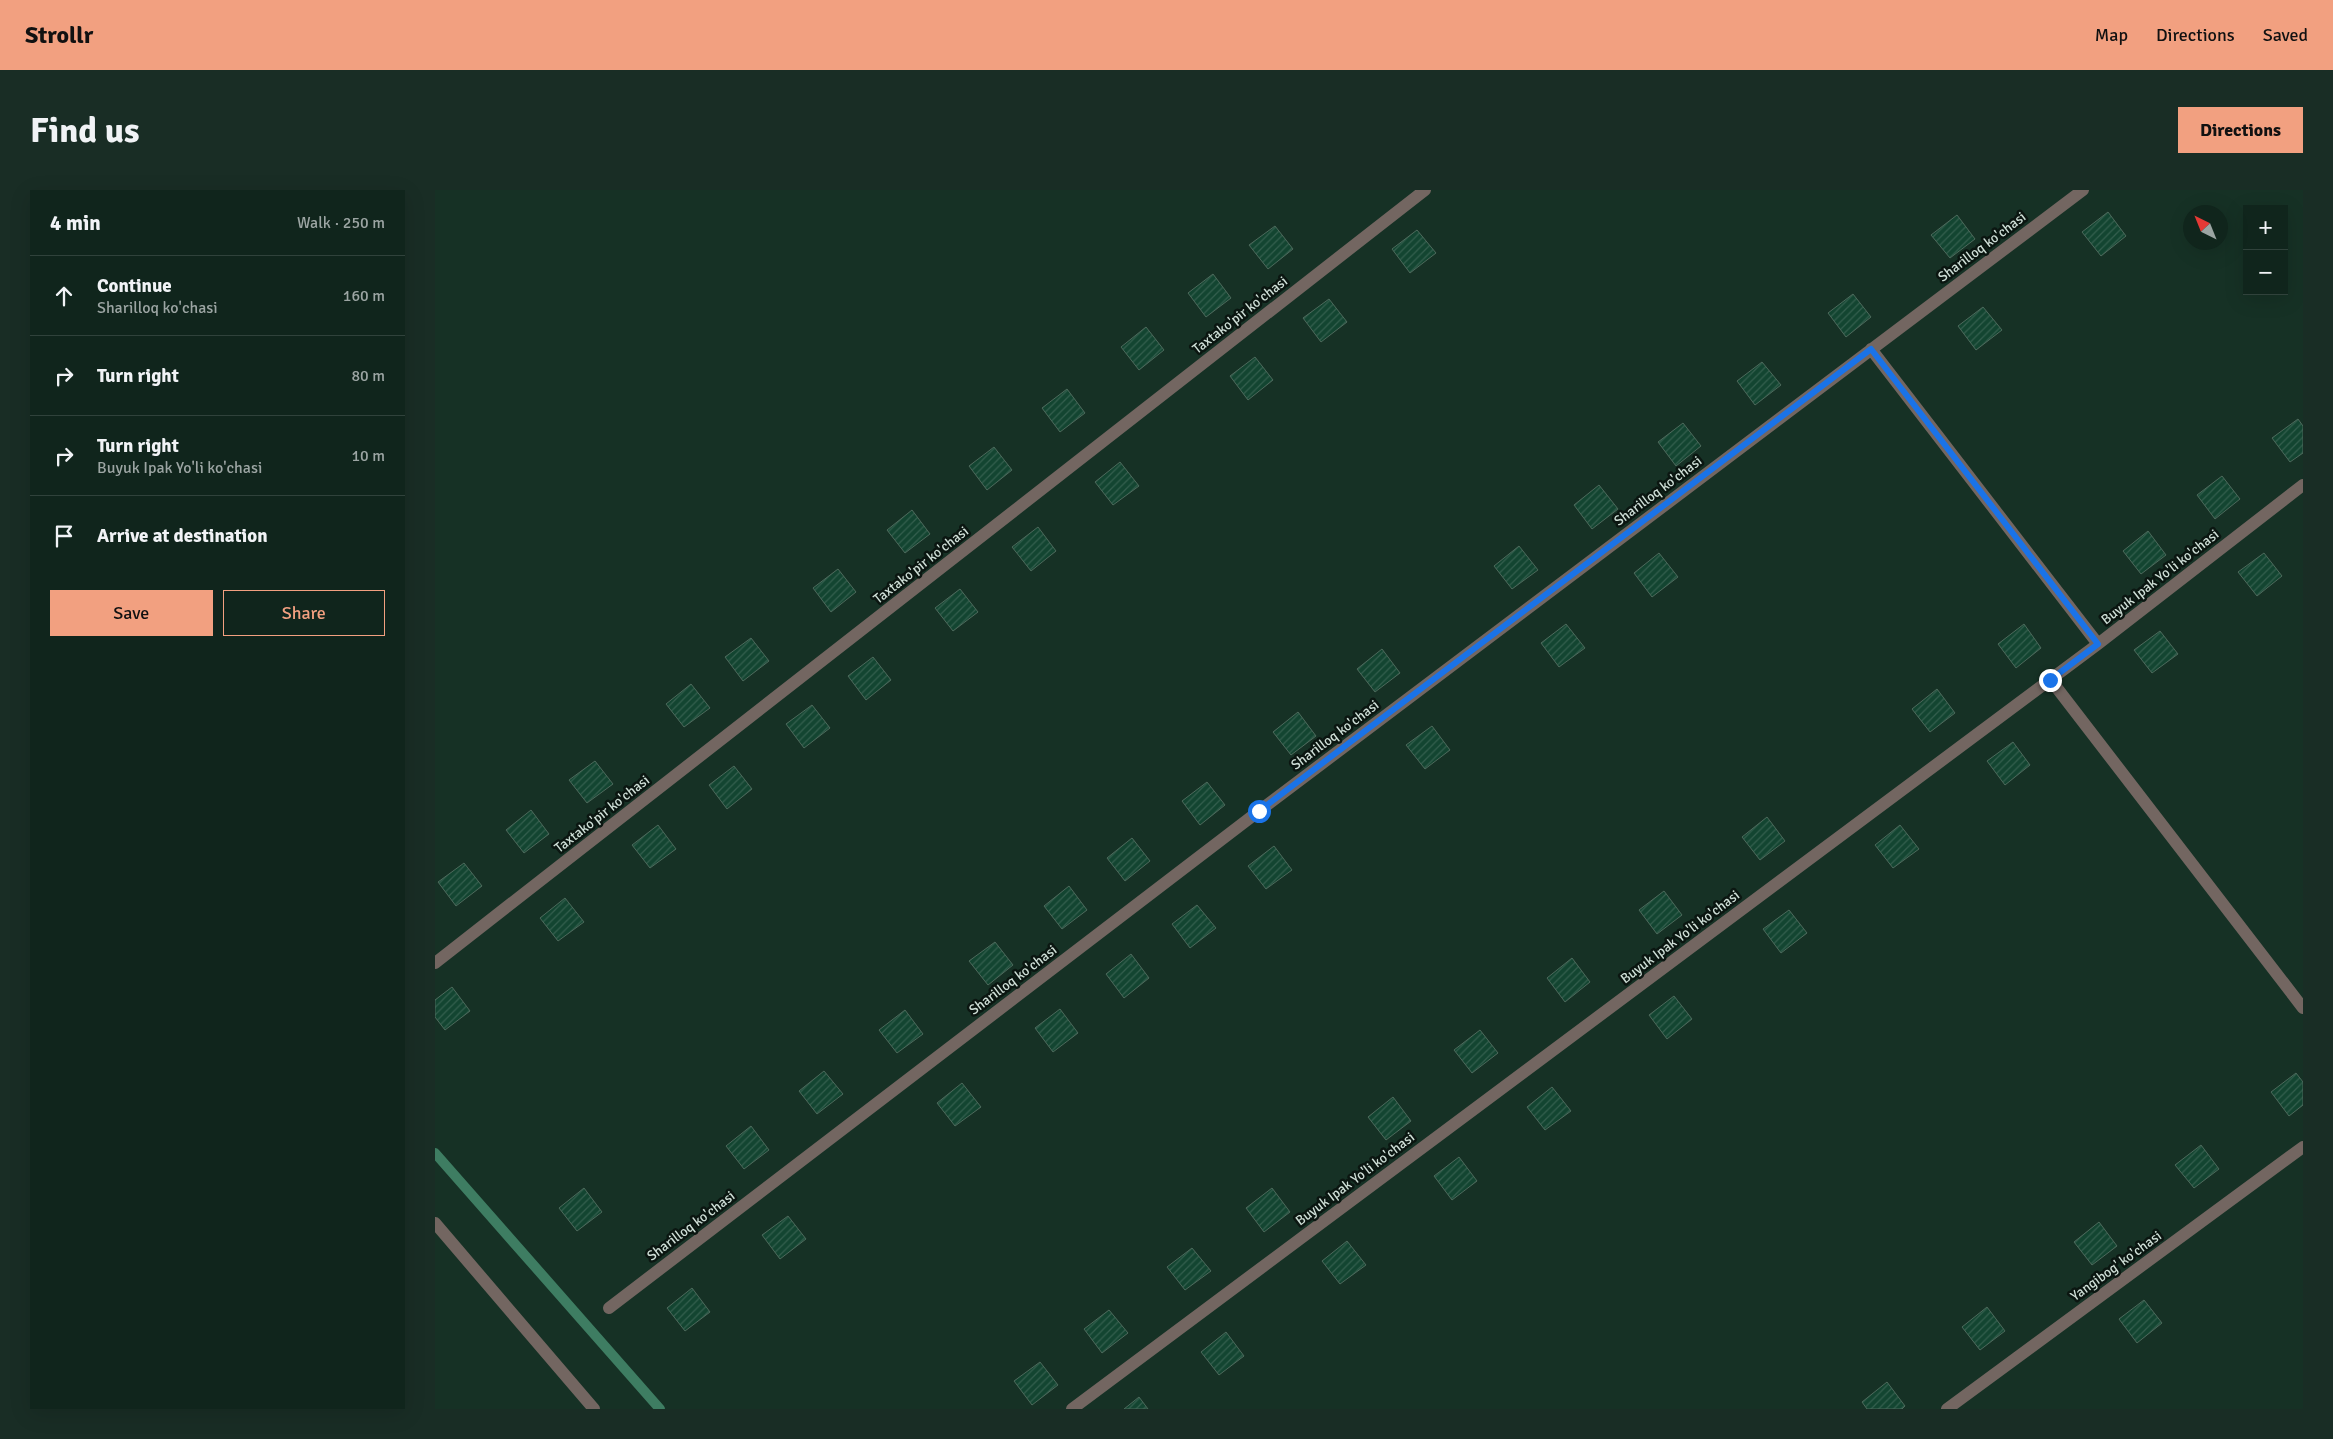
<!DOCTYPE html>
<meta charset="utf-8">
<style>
:root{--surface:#10251c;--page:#192d25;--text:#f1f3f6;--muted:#9ca5a3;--line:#30423b;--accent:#f2a080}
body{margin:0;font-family:Signika,sans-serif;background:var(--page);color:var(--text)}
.controls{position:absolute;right:15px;top:15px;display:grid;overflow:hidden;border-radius:0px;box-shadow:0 5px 20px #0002}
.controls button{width:45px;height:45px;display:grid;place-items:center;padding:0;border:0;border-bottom:1px solid var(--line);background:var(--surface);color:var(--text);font:25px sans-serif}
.compass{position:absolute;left:1748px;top:15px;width:45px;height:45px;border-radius:50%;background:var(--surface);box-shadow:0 5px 20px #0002;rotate:317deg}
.stop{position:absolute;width:15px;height:15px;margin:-11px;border:4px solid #1a73e8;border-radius:50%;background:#fff}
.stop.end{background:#1a73e8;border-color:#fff;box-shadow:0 1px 5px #0008}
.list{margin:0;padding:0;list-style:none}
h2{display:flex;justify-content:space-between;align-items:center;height:65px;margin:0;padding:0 20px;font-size:21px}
h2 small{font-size:16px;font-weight:400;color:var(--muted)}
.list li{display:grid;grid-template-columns:32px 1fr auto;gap:15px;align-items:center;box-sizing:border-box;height:80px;padding:0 20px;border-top:1px solid var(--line)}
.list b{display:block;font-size:19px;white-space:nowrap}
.list p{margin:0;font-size:16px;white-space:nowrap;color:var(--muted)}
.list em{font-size:16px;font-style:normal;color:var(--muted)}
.actions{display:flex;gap:10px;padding:15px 20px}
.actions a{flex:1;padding:11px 0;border:1px solid var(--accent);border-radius:0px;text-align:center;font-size:18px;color:var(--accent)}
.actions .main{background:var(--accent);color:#111}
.icon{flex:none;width:28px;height:28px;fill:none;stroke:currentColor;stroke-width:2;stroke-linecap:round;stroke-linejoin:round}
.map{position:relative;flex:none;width:1868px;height:1219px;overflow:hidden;border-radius:0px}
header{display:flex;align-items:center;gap:30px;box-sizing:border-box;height:70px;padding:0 25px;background:var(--accent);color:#111}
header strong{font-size:24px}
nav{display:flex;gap:28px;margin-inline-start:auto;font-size:18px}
.intro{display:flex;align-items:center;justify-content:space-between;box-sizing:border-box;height:120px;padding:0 30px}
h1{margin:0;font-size:35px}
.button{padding:12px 22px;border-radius:0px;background:var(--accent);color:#111;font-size:18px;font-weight:700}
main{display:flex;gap:30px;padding:0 30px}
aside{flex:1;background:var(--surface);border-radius:0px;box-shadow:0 5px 20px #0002}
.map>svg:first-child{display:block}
</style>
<header>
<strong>Strollr</strong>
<nav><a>Map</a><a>Directions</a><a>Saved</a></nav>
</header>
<div class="intro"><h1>Find us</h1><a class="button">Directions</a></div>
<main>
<aside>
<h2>4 min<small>Walk · 250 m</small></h2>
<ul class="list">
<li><svg class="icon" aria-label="ahead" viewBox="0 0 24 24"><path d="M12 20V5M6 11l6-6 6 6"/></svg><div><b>Continue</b><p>Sharilloq ko'chasi</p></div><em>160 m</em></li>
<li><svg class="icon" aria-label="right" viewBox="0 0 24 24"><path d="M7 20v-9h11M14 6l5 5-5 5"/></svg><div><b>Turn right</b></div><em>80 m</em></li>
<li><svg class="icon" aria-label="right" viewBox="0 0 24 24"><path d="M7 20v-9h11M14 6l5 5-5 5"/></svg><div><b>Turn right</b><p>Buyuk Ipak Yo'li ko'chasi</p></div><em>10 m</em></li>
<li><svg class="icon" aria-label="arrive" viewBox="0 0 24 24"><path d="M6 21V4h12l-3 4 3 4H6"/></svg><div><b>Arrive at destination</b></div></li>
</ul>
<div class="actions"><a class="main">Save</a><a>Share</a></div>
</aside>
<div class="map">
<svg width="1868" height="1219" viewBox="0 0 1868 1219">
<defs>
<pattern id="building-hatch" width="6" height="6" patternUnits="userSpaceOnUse" patternTransform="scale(1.25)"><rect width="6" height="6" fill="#134531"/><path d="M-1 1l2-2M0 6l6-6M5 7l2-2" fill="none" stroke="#345f4e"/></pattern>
</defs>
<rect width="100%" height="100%" fill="#163125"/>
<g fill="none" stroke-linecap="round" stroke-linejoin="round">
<!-- stream -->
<path stroke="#3e7d62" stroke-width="10" d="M0,963L225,1219"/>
</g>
<!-- building -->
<path fill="url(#building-hatch)" stroke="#4d6a5c" d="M1673,22L1691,46L1666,66L1647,42Z
M1522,25L1540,49L1515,68L1496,45Z
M840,36L858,59L833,79L814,55Z
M982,40L1001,63L975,83L957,59Z
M778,84L796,108L771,127L753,103Z
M1418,104L1436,127L1411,147L1393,123Z
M894,109L912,132L886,152L868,128Z
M1548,117L1567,140L1541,160L1523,136Z
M711,137L729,160L704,180L686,157Z
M820,167L838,190L813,210L795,186Z
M1327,172L1346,195L1320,215L1302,191Z
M632,199L650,223L625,242L607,218Z
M1863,229L1868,236V263L1855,272L1837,248Z
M1248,233L1266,256L1241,276L1223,252Z
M559,257L577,280L552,300L534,276Z
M685,272L704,296L678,315L660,292Z
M1787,286L1805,309L1780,329L1762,305Z
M1164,295L1183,319L1157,339L1139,315Z
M477,320L495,344L470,363L452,340Z
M603,337L621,361L596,381L577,357Z
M1713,341L1731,365L1706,384L1688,361Z
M1084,356L1103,380L1077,399L1059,376Z
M1224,363L1243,387L1217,407L1199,383Z
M1829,363L1847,386L1822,406L1803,382Z
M403,379L421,402L396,422L378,398Z
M525,399L543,422L518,441L500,418Z
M1131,434L1150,458L1124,477L1106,453Z
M1589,434L1606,458L1581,478L1563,454Z
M1725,441L1743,464L1717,483L1699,460Z
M316,448L334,471L308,491L290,467Z
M947,459L965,483L940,502L922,479Z
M438,467L456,490L431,510L413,486Z
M256,494L275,518L249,537L231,514Z
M1502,499L1520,523L1495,542L1477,519Z
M377,515L395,538L369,558L351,534Z
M863,522L881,546L856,565L838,542Z
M997,536L1015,560L990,579L971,555Z
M1578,552L1595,575L1570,595L1552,571Z
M160,571L178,594L152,613L134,590Z
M299,576L317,599L292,619L274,595Z
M772,592L790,615L765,635L747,611Z
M96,620L114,644L89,663L71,640Z
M1332,627L1350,651L1325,670L1307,647Z
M223,635L241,659L215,678L197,655Z
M1465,635L1484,659L1458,678L1440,655Z
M697,648L715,671L690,691L672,668Z
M839,656L857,680L831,699L813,676Z
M29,673L47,696L21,716L3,692Z
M634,696L652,720L627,739L609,716Z
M1229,701L1247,725L1222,744L1204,720Z
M130,708L149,732L123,751L105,728Z
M762,715L781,738L755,758L737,734Z
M1354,720L1372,743L1346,763L1328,739Z
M560,752L578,775L553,795L534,771Z
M696,764L714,788L689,808L671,784Z
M1137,768L1155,792L1130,812L1112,788Z
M17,797L35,821L10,840L0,827V810Z
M1239,806L1257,829L1232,849L1214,825Z
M625,819L643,843L618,862L600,838Z
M470,820L488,844L462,863L444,840Z
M1045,840L1063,863L1037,883L1019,860Z
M389,881L408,904L382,924L364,901Z
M1861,883L1868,892V915L1854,926L1836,902Z
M527,893L546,917L520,936L502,913Z
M1117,897L1136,921L1110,940L1092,917Z
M958,907L976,931L951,950L933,927Z
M316,936L334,960L309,979L291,956Z
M1766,955L1784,979L1759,998L1740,975Z
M1024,967L1042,991L1017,1010L999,986Z
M149,998L167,1022L142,1041L124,1018Z
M837,998L855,1022L829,1042L811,1018Z
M353,1026L371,1049L345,1069L327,1045Z
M1664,1032L1682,1056L1657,1075L1639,1052Z
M912,1051L931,1075L905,1094L887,1071Z
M757,1058L776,1081L750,1100L732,1077Z
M257,1098L275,1122L250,1141L232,1118Z
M1709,1110L1727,1133L1702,1153L1684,1129Z
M1552,1117L1570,1141L1545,1160L1527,1137Z
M674,1120L693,1143L667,1163L649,1139Z
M791,1142L809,1166L784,1185L766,1162Z
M605,1172L623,1195L597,1215L579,1191Z
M1452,1192L1470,1216L1467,1219H1432L1427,1212Z
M704,1207L713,1219H689Z"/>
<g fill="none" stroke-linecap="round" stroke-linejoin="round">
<!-- minor -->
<path stroke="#736661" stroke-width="12" d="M1436,159L1663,454
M1615,489L1868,818
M0,773L990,0
M0,1033L159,1219
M174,1118L824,621L1648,0
M637,1219L1663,454L1868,295
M1512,1219L1868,957"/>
</g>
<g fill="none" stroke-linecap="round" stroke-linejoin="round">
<!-- route -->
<path stroke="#1a73e8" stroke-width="6" d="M824,621L1436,159L1663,454L1615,490"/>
</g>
<g text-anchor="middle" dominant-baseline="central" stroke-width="5" stroke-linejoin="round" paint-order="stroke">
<!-- street labels -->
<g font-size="14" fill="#ceded6" stroke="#0b1611">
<text transform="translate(1547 57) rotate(-37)">Sharilloq ko'chasi</text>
<text transform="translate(805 125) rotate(-38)">Taxtako'pir ko'chasi</text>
<text transform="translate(1223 301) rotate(-37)">Sharilloq ko'chasi</text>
<text transform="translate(486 375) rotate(-38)">Taxtako'pir ko'chasi</text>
<text transform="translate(1725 387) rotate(-38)">Buyuk Ipak Yo'li ko'chasi</text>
<text transform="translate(900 545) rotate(-37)">Sharilloq ko'chasi</text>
<text transform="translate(167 624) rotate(-38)">Taxtako'pir ko'chasi</text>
<text transform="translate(1245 747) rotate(-37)">Buyuk Ipak Yo'li ko'chasi</text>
<text transform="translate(578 790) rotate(-37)">Sharilloq ko'chasi</text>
<text transform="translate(920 989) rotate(-37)">Buyuk Ipak Yo'li ko'chasi</text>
<text transform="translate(256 1036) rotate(-37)">Sharilloq ko'chasi</text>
<text transform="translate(1681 1076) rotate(-36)">Yangibog' ko'chasi</text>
</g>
</g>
</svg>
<div class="controls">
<button>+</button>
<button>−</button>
</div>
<svg class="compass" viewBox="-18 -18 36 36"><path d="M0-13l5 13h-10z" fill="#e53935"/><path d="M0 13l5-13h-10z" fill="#9ca5a3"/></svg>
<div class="stop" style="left:824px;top:621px"></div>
<div class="stop end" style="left:1615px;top:490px"></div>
</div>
</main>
